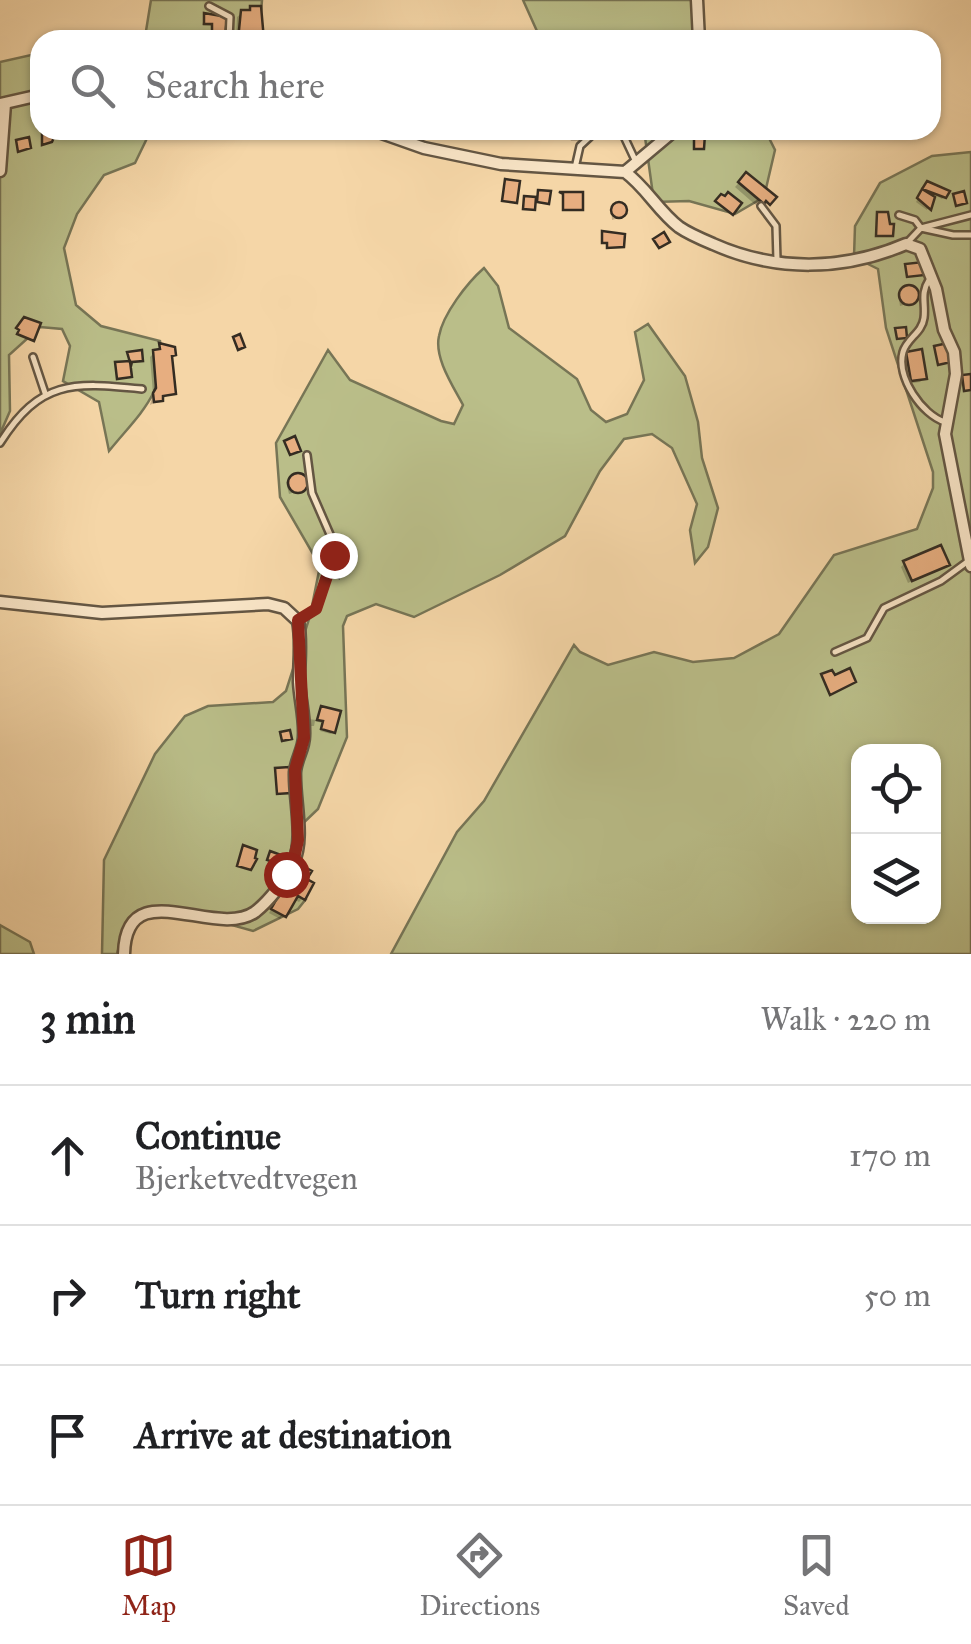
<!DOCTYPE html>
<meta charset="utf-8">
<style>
:root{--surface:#fff;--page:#f6f6f6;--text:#202124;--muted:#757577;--line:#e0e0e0;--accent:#8f2418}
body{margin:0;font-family:"IM FELL Great Primer",serif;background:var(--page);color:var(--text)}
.controls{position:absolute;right:30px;bottom:30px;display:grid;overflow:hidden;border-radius:20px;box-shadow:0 2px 8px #0004}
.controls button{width:90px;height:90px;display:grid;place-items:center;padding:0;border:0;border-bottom:2px solid var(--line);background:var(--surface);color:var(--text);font:50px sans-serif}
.stop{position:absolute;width:30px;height:30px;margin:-22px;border:8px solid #8f2418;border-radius:50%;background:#fff}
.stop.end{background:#8f2418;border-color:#fff;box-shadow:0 2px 10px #0008}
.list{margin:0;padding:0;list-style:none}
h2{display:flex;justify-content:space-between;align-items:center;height:130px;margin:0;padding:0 40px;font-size:42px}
h2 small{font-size:32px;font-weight:400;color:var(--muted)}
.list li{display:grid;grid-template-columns:65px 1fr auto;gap:30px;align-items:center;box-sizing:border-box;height:140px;padding:0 40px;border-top:2px solid var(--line)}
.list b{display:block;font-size:38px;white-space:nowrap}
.list p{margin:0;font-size:32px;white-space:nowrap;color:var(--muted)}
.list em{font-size:32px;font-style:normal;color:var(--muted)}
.icon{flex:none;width:55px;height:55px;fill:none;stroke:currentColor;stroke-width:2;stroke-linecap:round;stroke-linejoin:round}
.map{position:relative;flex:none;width:971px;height:954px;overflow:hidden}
.search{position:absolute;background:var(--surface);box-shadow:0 2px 8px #0004;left:30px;right:30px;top:30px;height:110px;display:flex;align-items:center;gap:25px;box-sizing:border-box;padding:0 35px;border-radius:30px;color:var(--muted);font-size:38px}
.sheet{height:550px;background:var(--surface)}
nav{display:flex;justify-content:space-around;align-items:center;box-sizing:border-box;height:140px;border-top:2px solid var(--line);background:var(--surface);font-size:28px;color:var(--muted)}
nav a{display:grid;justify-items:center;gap:5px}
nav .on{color:var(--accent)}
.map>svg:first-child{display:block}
</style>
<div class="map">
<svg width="971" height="954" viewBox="0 0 971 954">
<rect width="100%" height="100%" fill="#f5d6a7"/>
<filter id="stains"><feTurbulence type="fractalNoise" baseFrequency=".002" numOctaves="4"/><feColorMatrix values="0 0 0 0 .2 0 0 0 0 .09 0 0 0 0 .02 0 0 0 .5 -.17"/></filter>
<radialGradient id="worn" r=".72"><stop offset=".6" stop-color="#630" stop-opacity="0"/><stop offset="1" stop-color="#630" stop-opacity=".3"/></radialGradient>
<!-- green -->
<path fill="#babe89" stroke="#777556" stroke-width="2.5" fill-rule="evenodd" d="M151,0H262L259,40H105L146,31Z
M523,0H693L695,40H541Z
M40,53V130H151L135,163L104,175L77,214L64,248L76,305L101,326L160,341C169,391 138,415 109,451L99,402L63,381L70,346L62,329L40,327L9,355L10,411L0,434V62Z
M644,130H765L775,150L764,197L735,214L689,201L654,202Z
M971,152V954H391L457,832L484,801L574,645L580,652L608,665L654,652L693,662L734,658L779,634L834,555L917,529L933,488V472L886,328L878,269L854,257L855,226L880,183L932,156ZM858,752H934V916H858Z
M484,268L498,286L509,328L577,379L591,410L606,422L627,414L644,380L635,332L648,324L685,376L698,422L702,458L718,508L708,547L695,563L690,530L697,504L672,448L652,434L624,439L600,471L565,536L500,575L414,617L376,604L347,616L343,626L347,737L318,809L296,830L290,853L306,899L298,909L253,931L207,918L145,910L124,927L117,954H102L104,860L155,754L185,716L208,706L273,702L286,691L310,616L320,566L280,497L276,443L328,350L350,380L441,421L454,424L463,405C453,386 434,358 439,336C443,314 467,283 484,268Z
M0,925L30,942L34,954H0Z"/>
<!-- shadow -->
<path fill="#0003" d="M242,13L262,40H236L237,17Z
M205,16L224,19L220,39H211V26L202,25Z
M117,130H129V134L116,135Z
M746,175L773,197L764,207L761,204L758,207L735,187Z
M925,186L944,197L942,199L933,194L927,210L916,202Z
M624,204L623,217L612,220L611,207Z
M914,288L916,301L900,306L898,293Z
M161,346L169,358L173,393L150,405L153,394L150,357Z
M907,354L924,378L920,382L907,384L903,358Z
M302,476L305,489L289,494L286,482Z
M905,563L947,564L908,583L901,567Z
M322,708L333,731L331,734L320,731L322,723L315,721L314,726H308V719L317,720Z
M293,870L303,898L299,902L293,899L280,919L269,913Z"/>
<!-- building -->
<path fill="#e7ae80" stroke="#342c22" stroke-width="2.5" d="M250,6H261L264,40H238L241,10H250Z
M204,13L227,17L225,38L212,37V24H204Z
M122,32L124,37L143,33L144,40H111L112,34Z
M42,130H67V132L55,135L52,142L42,145Z
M565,130H587L581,131L579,139H572V136H566Z
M604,130H617L618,137L604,138Z
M694,133L705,134L704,149H694Z
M29,137L31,148L18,152L16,140Z
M746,172L777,197L770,205L766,201L764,204L738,182Z
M505,179L520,181L517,203L502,201Z
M927,181L950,191L946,198L922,189Z
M922,189L935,197L931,210L917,198Z
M538,190L551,191L549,204L537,202Z
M964,191L967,203L956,206L953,194Z
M559,192H583V210H563V194Z
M728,192L742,203L733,215L715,201L721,194L725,196Z
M524,196L536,197L535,210L523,209Z
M611 210a8 8 0 1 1 16 0a8 8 0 1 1-16 0Z
M877,212H888L890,224H894L893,236H876Z
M602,231L625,234L624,247L607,248V243H602Z
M664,232L670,242L659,248L653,239Z
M923,262L925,275L907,277L905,264Z
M899 295a10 10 0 1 1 20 0a10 10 0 1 1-20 0Z
M24,317L41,323L34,341L17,334L19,330L16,328Z
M906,327L907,338L897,339L895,328Z
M240,334L245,347L238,350L233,337Z
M159,343L175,347L176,355L172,356L176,394L163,396V401L154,402L153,393L156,388L153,350L160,349Z
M948,343L951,362L938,365L934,346Z
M922,349L927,379L911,381L906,352Z
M142,350L143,361L132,362L131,366L127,352Z
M130,361L132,377L117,379L115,362Z
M971,374V390L964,391L962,375Z
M295,436L301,451L290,455L284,441Z
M288 483a10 10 0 1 1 20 0a10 10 0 1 1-20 0Z
M941,545L950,565L912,581L903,561Z
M336,564L344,568L339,578L331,573Z
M850,668L856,682L830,695L821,674L832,670L835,675Z
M321,706L341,711L335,733L321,729L323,721L317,720Z
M290,730L292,739L282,741L280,732Z
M289,767L291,793L277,794L275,768Z
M243,845L257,850L255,858L257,859L251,870L237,866Z
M270,851L292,859L289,867L267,860Z
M297,863L312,871L307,879L314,883L305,900L298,896L286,917L271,909Z"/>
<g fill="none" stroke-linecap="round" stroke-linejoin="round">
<!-- service casing -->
<g stroke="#645643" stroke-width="10">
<path id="service" d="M209,6L230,17L229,40
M621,130L636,162
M575,168L580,146L594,133
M761,206L776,226L777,260
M899,215L915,220L921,228L971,215
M906,244L921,228L953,235H971
M929,280C920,294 926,303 924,318C922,333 907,338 903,352C896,377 922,415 945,422
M33,357L45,393
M0,443C40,380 72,382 142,389
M298,621L316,609L333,555L332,539L312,493L307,455
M835,652L867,638L884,608L941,581L967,562"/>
</g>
<!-- minor casing -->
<g stroke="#645643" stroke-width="15">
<path id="minor" d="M697,0L699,40
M1,104L40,95
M373,130L424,148L501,164L625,172C646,187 658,211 679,227C689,234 701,239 713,244C776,272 843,271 906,244L920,249L936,289L944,330L954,352L956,374L945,434L971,566
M0,171L5,104
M625,172L675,130
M0,602L102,613L268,604L284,608L298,621C302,641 299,661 299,682C300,700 305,718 304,736C304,749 296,759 295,772C294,801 305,837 293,864C286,880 268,902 255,912C215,940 126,871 124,954"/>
</g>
<!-- service -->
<use href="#service" stroke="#f8e4c6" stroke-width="5"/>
<!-- minor -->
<use href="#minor" stroke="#f8e4c6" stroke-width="10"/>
</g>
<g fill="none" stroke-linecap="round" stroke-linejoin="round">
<!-- route -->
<path stroke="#8f2418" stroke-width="12" d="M286,874L293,864L298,840L295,770L304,738L298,620L316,609L334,555"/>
</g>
<rect width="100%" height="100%" filter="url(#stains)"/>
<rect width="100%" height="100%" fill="url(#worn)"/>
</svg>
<div class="controls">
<button><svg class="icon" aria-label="locate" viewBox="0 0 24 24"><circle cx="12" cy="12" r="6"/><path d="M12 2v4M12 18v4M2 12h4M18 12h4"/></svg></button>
<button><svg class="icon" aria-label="layers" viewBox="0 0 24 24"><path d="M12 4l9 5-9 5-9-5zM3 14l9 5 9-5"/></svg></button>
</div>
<div class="stop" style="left:286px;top:874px"></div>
<div class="stop end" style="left:334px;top:555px"></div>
<div class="search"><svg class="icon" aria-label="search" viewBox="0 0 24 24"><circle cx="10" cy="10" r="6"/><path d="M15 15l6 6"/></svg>Search here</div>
</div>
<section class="sheet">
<h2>3 min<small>Walk · 220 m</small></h2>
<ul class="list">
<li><svg class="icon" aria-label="ahead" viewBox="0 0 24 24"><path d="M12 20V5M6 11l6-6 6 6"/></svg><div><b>Continue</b><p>Bjerketvedtvegen</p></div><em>170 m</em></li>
<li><svg class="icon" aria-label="right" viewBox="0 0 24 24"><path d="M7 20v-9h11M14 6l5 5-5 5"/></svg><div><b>Turn right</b></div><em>50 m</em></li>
<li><svg class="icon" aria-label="arrive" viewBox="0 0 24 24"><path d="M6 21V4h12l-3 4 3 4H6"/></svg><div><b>Arrive at destination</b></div></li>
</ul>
</section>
<nav>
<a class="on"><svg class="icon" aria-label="map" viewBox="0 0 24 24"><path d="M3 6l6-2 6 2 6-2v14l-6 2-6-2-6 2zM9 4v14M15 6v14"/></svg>Map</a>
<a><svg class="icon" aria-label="directions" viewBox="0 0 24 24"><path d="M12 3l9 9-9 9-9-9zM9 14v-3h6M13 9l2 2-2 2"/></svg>Directions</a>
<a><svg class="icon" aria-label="saved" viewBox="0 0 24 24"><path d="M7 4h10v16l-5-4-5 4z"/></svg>Saved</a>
</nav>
